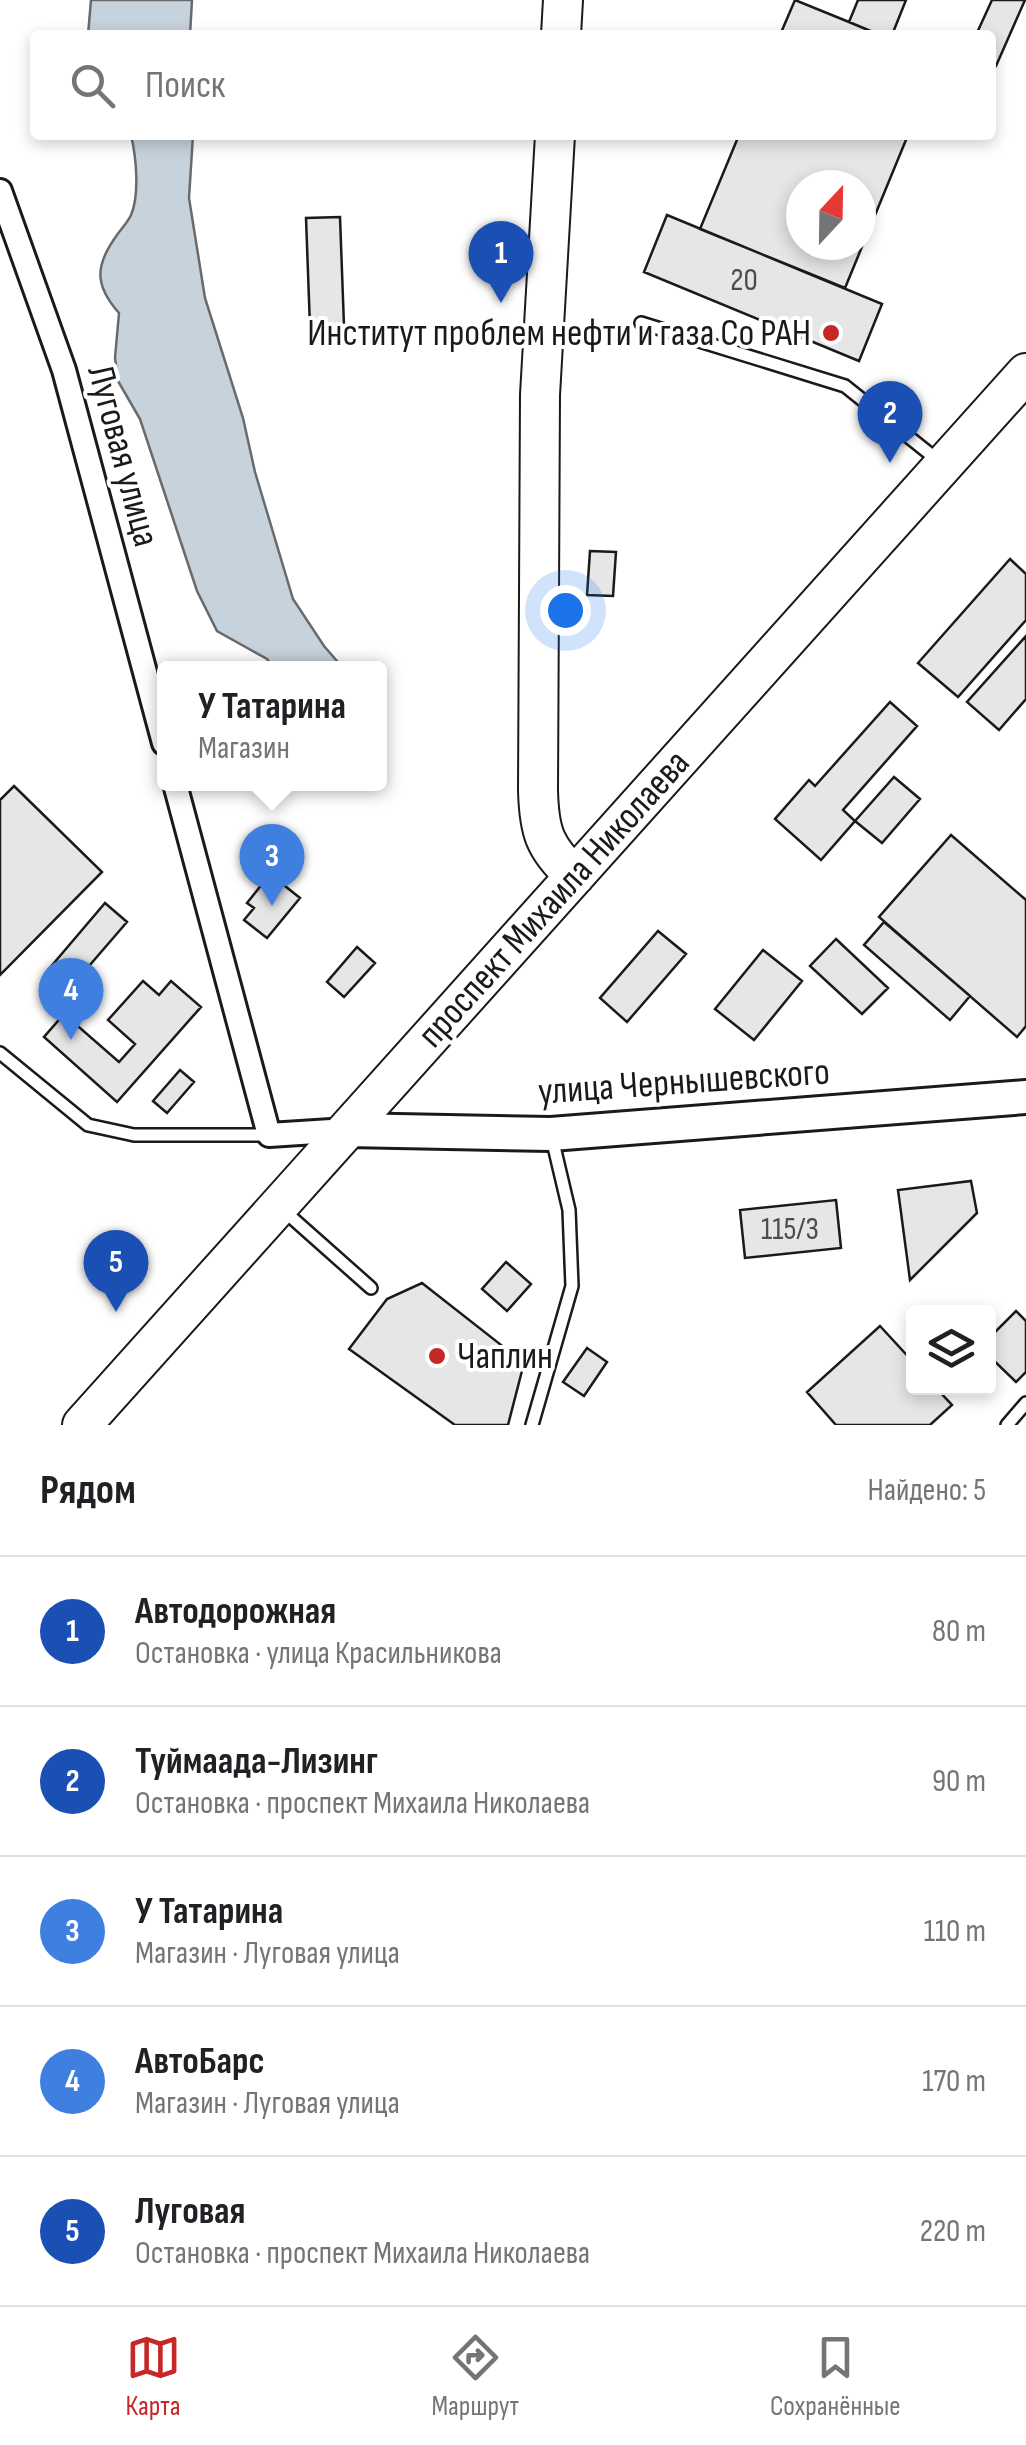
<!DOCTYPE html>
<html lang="ru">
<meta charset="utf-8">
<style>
:root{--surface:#fff;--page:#f6f6f6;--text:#202124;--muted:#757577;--line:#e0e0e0;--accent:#c62828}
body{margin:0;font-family:"Sofia Sans Condensed",sans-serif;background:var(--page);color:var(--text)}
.controls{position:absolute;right:30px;bottom:30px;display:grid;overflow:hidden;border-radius:10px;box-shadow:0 5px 15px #0003}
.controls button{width:90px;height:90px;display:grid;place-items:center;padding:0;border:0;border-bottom:2px solid var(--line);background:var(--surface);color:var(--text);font:50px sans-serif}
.compass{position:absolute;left:786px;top:170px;width:90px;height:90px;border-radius:50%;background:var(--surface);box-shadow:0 5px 15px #0003;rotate:22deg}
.you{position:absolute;left:565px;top:610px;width:35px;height:35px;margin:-25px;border:8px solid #fff;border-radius:50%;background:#1a73e8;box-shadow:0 0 0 15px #1a73e833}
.badge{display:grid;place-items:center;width:65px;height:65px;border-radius:50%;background:var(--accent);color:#fff;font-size:32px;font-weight:700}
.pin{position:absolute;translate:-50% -82px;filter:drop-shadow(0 2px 5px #0008)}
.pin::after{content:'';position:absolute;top:52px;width:35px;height:30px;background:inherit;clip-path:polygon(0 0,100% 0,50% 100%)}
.popup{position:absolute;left:157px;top:661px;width:230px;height:130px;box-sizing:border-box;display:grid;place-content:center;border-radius:10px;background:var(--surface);filter:drop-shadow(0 2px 8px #0005);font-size:32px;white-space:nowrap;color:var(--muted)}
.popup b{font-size:38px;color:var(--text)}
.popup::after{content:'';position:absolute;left:50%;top:100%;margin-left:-20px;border:20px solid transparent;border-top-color:var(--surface)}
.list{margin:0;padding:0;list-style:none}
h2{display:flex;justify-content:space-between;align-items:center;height:130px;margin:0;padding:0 40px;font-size:42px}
h2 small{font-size:32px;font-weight:400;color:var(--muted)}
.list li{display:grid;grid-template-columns:65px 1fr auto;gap:30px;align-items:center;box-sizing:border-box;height:150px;padding:0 40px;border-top:2px solid var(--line)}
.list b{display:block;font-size:38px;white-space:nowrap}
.list p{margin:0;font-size:32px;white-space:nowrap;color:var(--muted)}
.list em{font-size:32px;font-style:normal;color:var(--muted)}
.icon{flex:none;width:55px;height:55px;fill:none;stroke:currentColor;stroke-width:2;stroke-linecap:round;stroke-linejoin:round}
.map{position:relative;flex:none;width:1026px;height:1425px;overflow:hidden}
.search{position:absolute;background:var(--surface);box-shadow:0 5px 15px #0003;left:30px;right:30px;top:30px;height:110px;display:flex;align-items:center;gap:25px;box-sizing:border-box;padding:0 35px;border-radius:10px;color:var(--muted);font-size:38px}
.sheet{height:880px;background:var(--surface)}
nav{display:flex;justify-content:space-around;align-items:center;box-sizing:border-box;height:140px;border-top:2px solid var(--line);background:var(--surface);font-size:28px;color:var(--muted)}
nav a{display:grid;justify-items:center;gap:5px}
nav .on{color:var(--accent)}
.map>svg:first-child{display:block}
</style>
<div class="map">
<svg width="1026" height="1425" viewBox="0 0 1026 1425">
<rect width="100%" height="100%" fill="#fff"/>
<!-- water -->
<path fill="#c6d2dc" stroke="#6a6a6a" stroke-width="2.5" d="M91,0H192L190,35H88Z
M131,135H193L189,198L205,298L243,418L255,472L293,599L324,646L343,668H274L267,659L217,631L197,591L140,419L118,381L115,358L119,313C94,285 95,265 117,235C121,229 128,222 131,215C140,194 136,156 131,135Z"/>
<!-- building -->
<path fill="#e6e6e6" stroke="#1a1a1a" stroke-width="2.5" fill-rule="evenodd" d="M795,0L849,22L880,35H780Z
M858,0H906L892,35H880L849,22Z
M992,0H1025L996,66L991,64V35H976Z
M739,135H908L845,288L700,229ZM801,185H861V245H801Z
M667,215L882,304L859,361L644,272Z
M340,217L344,326L310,327L306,218Z
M590,551L616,552L613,596L587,595Z
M1010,559L1026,574V620L958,697L918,663Z
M1026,636V699L999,730L967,702Z
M890,702L917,726L843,810L855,821L821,860L775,819L809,780L815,786Z
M894,777L920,799L882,843L855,821Z
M14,786L102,872L0,975V800Z
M951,835L1026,900V1026L1017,1037L879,917Z
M270,874L300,898L267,938L244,920L254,908L247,903Z
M105,903L127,922L70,988L48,970Z
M884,922L970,996L950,1020L864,945Z
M658,931L686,954L627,1022L600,998Z
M836,939L888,988L862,1014L810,966Z
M357,947L375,963L344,997L327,982Z
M763,950L802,981L754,1040L715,1009Z
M143,981L159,995L171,981L201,1007L117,1102L44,1037L64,1014L119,1062L135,1044L108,1020Z
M180,1070L194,1082L167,1113L153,1101Z
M971,1181L977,1213L910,1280L898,1190Z
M836,1200L841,1248L745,1258L740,1210Z
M506,1262L531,1284L507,1311L482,1289Z
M422,1283L524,1363L508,1425H455L349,1349L387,1299Z
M1016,1311L1026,1321V1372L1016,1382L988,1355V1339Z
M880,1326L914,1363V1388H936L952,1405L930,1425H836L807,1392Z
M587,1348L607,1362L584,1396L563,1382Z"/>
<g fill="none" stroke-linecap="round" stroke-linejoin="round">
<!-- service casing -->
<g stroke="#1a1a1a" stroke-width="16">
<path id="service" d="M641,323L845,386L940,462
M0,1053L88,1125L134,1135H269
M282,1209L371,1288
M532,1425L572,1286L569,1210L552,1138
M1007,1425L1026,1403"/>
</g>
<!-- minor casing -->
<g stroke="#1a1a1a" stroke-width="28">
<path id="minor" d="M0,191L64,370L164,743
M175,784L269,1135L347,1130"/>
</g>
<!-- secondary casing -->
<g stroke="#1a1a1a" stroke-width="38">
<path id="secondary" d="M347,1130L551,1134L1026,1097"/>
</g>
<!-- primary casing -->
<g stroke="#1a1a1a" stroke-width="42">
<path id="primary" d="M561,35L563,0
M555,135L540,395L538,790C539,831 544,848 575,876
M82,1425L1026,373"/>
</g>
<!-- service -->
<use href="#service" stroke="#fff" stroke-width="11"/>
<!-- minor -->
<use href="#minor" stroke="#fff" stroke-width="22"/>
<!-- secondary -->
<use href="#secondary" stroke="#fff" stroke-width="32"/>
<!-- primary -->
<use href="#primary" stroke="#fff" stroke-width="38"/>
</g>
<!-- markers -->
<g fill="#c62828" stroke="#fff" stroke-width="4">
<circle cx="831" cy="333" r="10"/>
<circle cx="437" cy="1356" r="10"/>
</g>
<g text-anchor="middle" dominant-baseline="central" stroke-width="8" stroke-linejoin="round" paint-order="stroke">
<!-- number labels -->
<g font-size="32" fill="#4d4d4d">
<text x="744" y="280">20</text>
<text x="790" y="1229">115/3</text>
</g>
<!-- poi labels -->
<g font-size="38" fill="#1a1a1a" stroke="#fff" text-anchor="end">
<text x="811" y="333">Институт проблем нефти и газа Со РАН</text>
<text x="457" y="1356" text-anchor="start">Чаплин</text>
</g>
<!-- street labels -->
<g font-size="38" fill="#1a1a1a" stroke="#fff">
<text transform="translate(123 456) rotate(75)">Луговая улица</text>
<text transform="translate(554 899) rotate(-48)">проспект Михаила Николаева</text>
<text transform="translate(684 1082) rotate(-4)">улица Чернышевского</text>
</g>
</g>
</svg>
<div class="controls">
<button><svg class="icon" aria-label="layers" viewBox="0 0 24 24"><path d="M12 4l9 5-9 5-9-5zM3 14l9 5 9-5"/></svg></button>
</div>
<svg class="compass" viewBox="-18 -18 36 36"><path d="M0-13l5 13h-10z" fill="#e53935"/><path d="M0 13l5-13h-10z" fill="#757577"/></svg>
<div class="you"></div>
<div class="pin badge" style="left:501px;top:303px;background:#1a4fb4">1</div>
<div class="pin badge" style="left:890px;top:463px;background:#1a4fb4">2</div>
<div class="pin badge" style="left:272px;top:906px;background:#3f7fe0">3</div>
<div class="popup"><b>У Татарина</b>Магазин</div>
<div class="pin badge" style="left:71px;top:1040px;background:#3f7fe0">4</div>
<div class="pin badge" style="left:116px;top:1312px;background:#1a4fb4">5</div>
<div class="search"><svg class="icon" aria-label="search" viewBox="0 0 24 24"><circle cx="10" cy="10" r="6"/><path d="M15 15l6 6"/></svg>Поиск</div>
</div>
<section class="sheet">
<h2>Рядом<small>Найдено: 5</small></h2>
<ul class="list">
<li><span class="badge" style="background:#1a4fb4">1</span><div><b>Автодорожная</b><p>Остановка · улица Красильникова</p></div><em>80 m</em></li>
<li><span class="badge" style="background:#1a4fb4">2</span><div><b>Туймаада-Лизинг</b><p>Остановка · проспект Михаила Николаева</p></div><em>90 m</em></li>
<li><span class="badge" style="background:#3f7fe0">3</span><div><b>У Татарина</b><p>Магазин · Луговая улица</p></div><em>110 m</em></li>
<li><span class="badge" style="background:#3f7fe0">4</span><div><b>АвтоБарс</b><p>Магазин · Луговая улица</p></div><em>170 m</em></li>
<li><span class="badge" style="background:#1a4fb4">5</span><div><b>Луговая</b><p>Остановка · проспект Михаила Николаева</p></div><em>220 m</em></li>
</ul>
</section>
<nav>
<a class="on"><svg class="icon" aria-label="map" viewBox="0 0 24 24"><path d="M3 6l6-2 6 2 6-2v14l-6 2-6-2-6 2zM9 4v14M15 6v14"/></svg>Карта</a>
<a><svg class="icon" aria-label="directions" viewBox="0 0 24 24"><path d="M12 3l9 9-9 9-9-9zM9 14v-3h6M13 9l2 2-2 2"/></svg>Маршрут</a>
<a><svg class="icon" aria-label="saved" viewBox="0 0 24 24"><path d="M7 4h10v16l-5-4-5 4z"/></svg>Сохранённые</a>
</nav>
